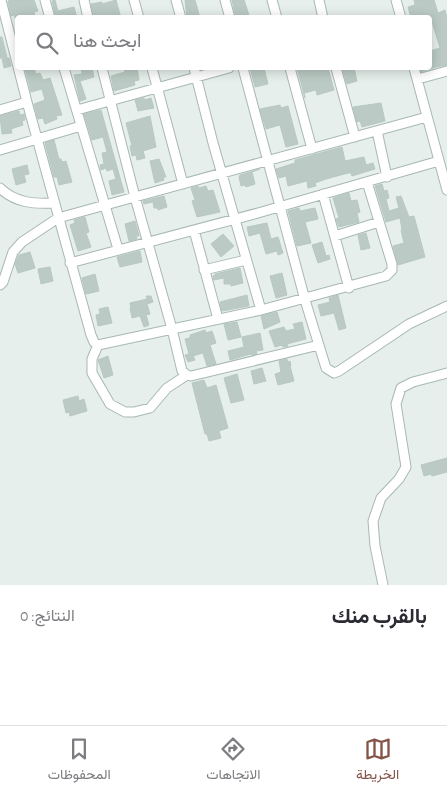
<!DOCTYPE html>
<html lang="ar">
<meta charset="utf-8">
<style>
:root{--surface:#fff;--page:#f2f2f3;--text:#2b2b33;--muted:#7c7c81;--line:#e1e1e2;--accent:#855347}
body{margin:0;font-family:"Alegreya Sans",Vazirmatn,sans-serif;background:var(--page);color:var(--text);direction:rtl}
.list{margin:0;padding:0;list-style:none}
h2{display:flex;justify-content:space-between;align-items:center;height:65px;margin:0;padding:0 20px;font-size:21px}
h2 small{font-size:16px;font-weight:400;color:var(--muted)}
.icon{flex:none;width:28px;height:28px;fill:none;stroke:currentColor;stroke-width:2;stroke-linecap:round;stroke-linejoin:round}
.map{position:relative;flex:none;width:447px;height:585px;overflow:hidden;direction:ltr}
.search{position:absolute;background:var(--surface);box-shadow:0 2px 12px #0003;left:15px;right:15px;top:15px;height:55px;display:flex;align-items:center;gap:12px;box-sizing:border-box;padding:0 18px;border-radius:5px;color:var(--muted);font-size:19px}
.sheet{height:140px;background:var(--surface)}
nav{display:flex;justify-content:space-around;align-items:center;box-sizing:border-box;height:70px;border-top:1px solid var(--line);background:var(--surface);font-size:14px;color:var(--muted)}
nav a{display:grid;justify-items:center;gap:2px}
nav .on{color:var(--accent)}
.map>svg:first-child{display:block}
</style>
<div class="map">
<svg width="447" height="585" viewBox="0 0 447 585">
<rect width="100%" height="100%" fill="#e6efeb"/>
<!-- building -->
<path fill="#bbcac4" stroke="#b8c9c2" d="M11,0H34L38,11L34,12L35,18H15L14,15L11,16L8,1Z
M55,0L58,11L74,7L77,18H56L52,1Z
M116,0L121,18H94L91,4L102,2V4Z
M185,0H195L200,18H187Z
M232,0H244L250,18H236Z
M414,0H434L438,13L445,10L447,18V65L431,68H433L421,72L420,68H430V51L440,48L430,15L411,18L408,7L415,5Z
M0,37H2L7,58H9L11,66L4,68L2,58H0Z
M25,68H34L36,74L40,73L43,80L50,78L62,115L56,116L57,119L45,124L43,118L38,119L34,104L45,100L42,89L31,92Z
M81,68H92L94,77L80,81L86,99L80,101L74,75L82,74Z
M124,68H137L139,80L134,81L135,85L114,91L111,76L125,72Z
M250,68H264L268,84L255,87Z
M297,68H328L334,90L317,95L316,90L304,93L305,98Z
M342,68H354L357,81L347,84Z
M144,98L145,100L151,98L154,108L138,111L135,100Z
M381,103L385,121L362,127L360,121L357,122L353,107Z
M280,105L281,108L288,106L298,144L286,147L280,125L266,129L260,109Z
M101,110L124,192L112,195L109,181L116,179L113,169L107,171L106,168L101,170L100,165L104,164L102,153L107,152L103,137L92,140L84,114Z
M19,111L20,115L24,114L25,120L22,121L23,125L11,129L12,133L2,134L0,116Z
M150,116L156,147L143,151L145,158L137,160L136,155L132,156L130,146H132L126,123Z
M54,140L59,159H61L62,162L66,161L72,182L59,185L57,177H54L45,143Z
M342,147L345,161L364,157L366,165L373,163L375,169L352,176L351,173H348L326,179L315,183L316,186L308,188L307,181L288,186L286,176L279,178L276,169L295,163V160Z
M159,159L166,177H163L164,180L155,183L150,161Z
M27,165L29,174L24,175L26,182L16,185L12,169Z
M260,169L252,172L255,184L246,187L245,185L241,186L239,177L240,175Z
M382,184L384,191L387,190L389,198L386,199L389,211L399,208L396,197L401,196L409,217L414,216L425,257L398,265L393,246L404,243L401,230H402L400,218L386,222L375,186Z
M198,186L199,188L206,186L208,191L213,190L220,212L197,217L192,201L195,200L191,188Z
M349,193L351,201L357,200L360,212L357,213L359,222L339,227L336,219L339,218L333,198Z
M164,196L167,207L158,210V208H154L153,202L144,204L143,201Z
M299,208L300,211L315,208L318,219L305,222L311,243L297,246L288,211Z
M85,217L89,232L86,233L91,247L78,251L70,225L75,223L74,220Z
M135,221L139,236H136L137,239L129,241L125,224Z
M267,223L271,239L278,237L283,253L278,255L277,251L266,254L260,233L249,236L247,227Z
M366,233L370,248L361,250L358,235Z
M223,234L234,246L221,257L211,244Z
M322,242L326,256L329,255L330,259L318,263L312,245Z
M140,251L142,262L120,267L117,257Z
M30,252L35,268L18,273L15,264L19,255Z
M50,267L53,281L41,284L38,269Z
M240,268L243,283L231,286V284H224V278L214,280L213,276L215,275V274Z
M282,273L287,295L276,298L270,276Z
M95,274L99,291L86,294L82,278Z
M247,295L249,306L222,311L220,302Z
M338,295L346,328L339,330L334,313L321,316L318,305L330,302L329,298Z
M146,296H151L153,302L147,304L150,314L146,315L149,325L144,327L140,316L132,318L130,308H131L130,303L147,299Z
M108,307L112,323L98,326L96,315L100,314L99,309Z
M277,312L280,322L264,329L261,316Z
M237,322L241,337L228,340L224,324Z
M302,322L306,339L287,344L288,346L283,347L282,345L275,347L269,331L284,327L286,331L295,329L293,324Z
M205,330L206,333L212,331L216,343L210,345L216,364L207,366L203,353L193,356L195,360L188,362L185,355L189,354L185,339L190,338V335Z
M260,333L263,350L256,351L257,354L252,355L251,354L230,360L228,351L244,347L242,337Z
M108,356L113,375L104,378L98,360Z
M287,359L288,362L290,361L291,366H290L294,381L278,385L275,374L281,372L279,361Z
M262,368L266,381L254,384L251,371Z
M237,374L244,400L231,403L224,378Z
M204,380L207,388L216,385L228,428L219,431L221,438L209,441L207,434H205L192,383Z
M78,396L79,401L84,399L87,411L70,416L69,412L66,413L63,400Z
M447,458V472L432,476L431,474L424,476L421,465Z"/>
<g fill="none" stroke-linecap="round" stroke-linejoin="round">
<!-- minor casing -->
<g stroke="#a8b8b2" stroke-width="11">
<path id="minor" d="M1,0L27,102L91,335L94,342L98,345
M45,0L50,18
M84,0L88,18
M134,0L139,18
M176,0L181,18
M225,0L230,18
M272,0L277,18
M319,0L323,18
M396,0L401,18
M64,68L118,249
M102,68L135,197L172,329L182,371L187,375
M152,68L183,184
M194,68L213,143L261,310
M243,68L305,300L326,368L334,373L339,371L409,324L447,306
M290,68L312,149
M336,68L355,137
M414,68L447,190
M418,79L447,71
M0,110L27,102
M77,110L229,68
M377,131L387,177
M0,150L81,126
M0,188C15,203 34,204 54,203
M323,194L349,288
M194,230L218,319
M335,236L379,222
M70,263L258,213L439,161
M204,270L246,260
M0,285L3,282L13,252L22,242L58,218L427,117
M98,345L261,310L386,276L392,270V264L367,182
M98,345L92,359V373L110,404L125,412H134L150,408L167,388L187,375L191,376L319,345
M383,585L375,546L373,521L381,498L399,479L406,467L396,404L401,388L413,382L447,373"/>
</g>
<!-- minor -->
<use href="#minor" stroke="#fff" stroke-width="9"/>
</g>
</svg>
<div class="search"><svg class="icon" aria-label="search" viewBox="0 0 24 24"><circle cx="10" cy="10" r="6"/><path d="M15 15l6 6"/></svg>ابحث هنا</div>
</div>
<section class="sheet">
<h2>بالقرب منك<small>النتائج: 0</small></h2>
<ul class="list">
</ul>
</section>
<nav>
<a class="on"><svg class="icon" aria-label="map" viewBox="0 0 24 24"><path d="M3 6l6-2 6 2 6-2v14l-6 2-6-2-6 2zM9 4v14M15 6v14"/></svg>الخريطة</a>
<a><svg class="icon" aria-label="directions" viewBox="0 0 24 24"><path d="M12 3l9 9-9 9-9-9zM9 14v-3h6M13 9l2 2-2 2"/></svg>الاتجاهات</a>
<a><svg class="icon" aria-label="saved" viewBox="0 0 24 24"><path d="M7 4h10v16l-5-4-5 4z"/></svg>المحفوظات</a>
</nav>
